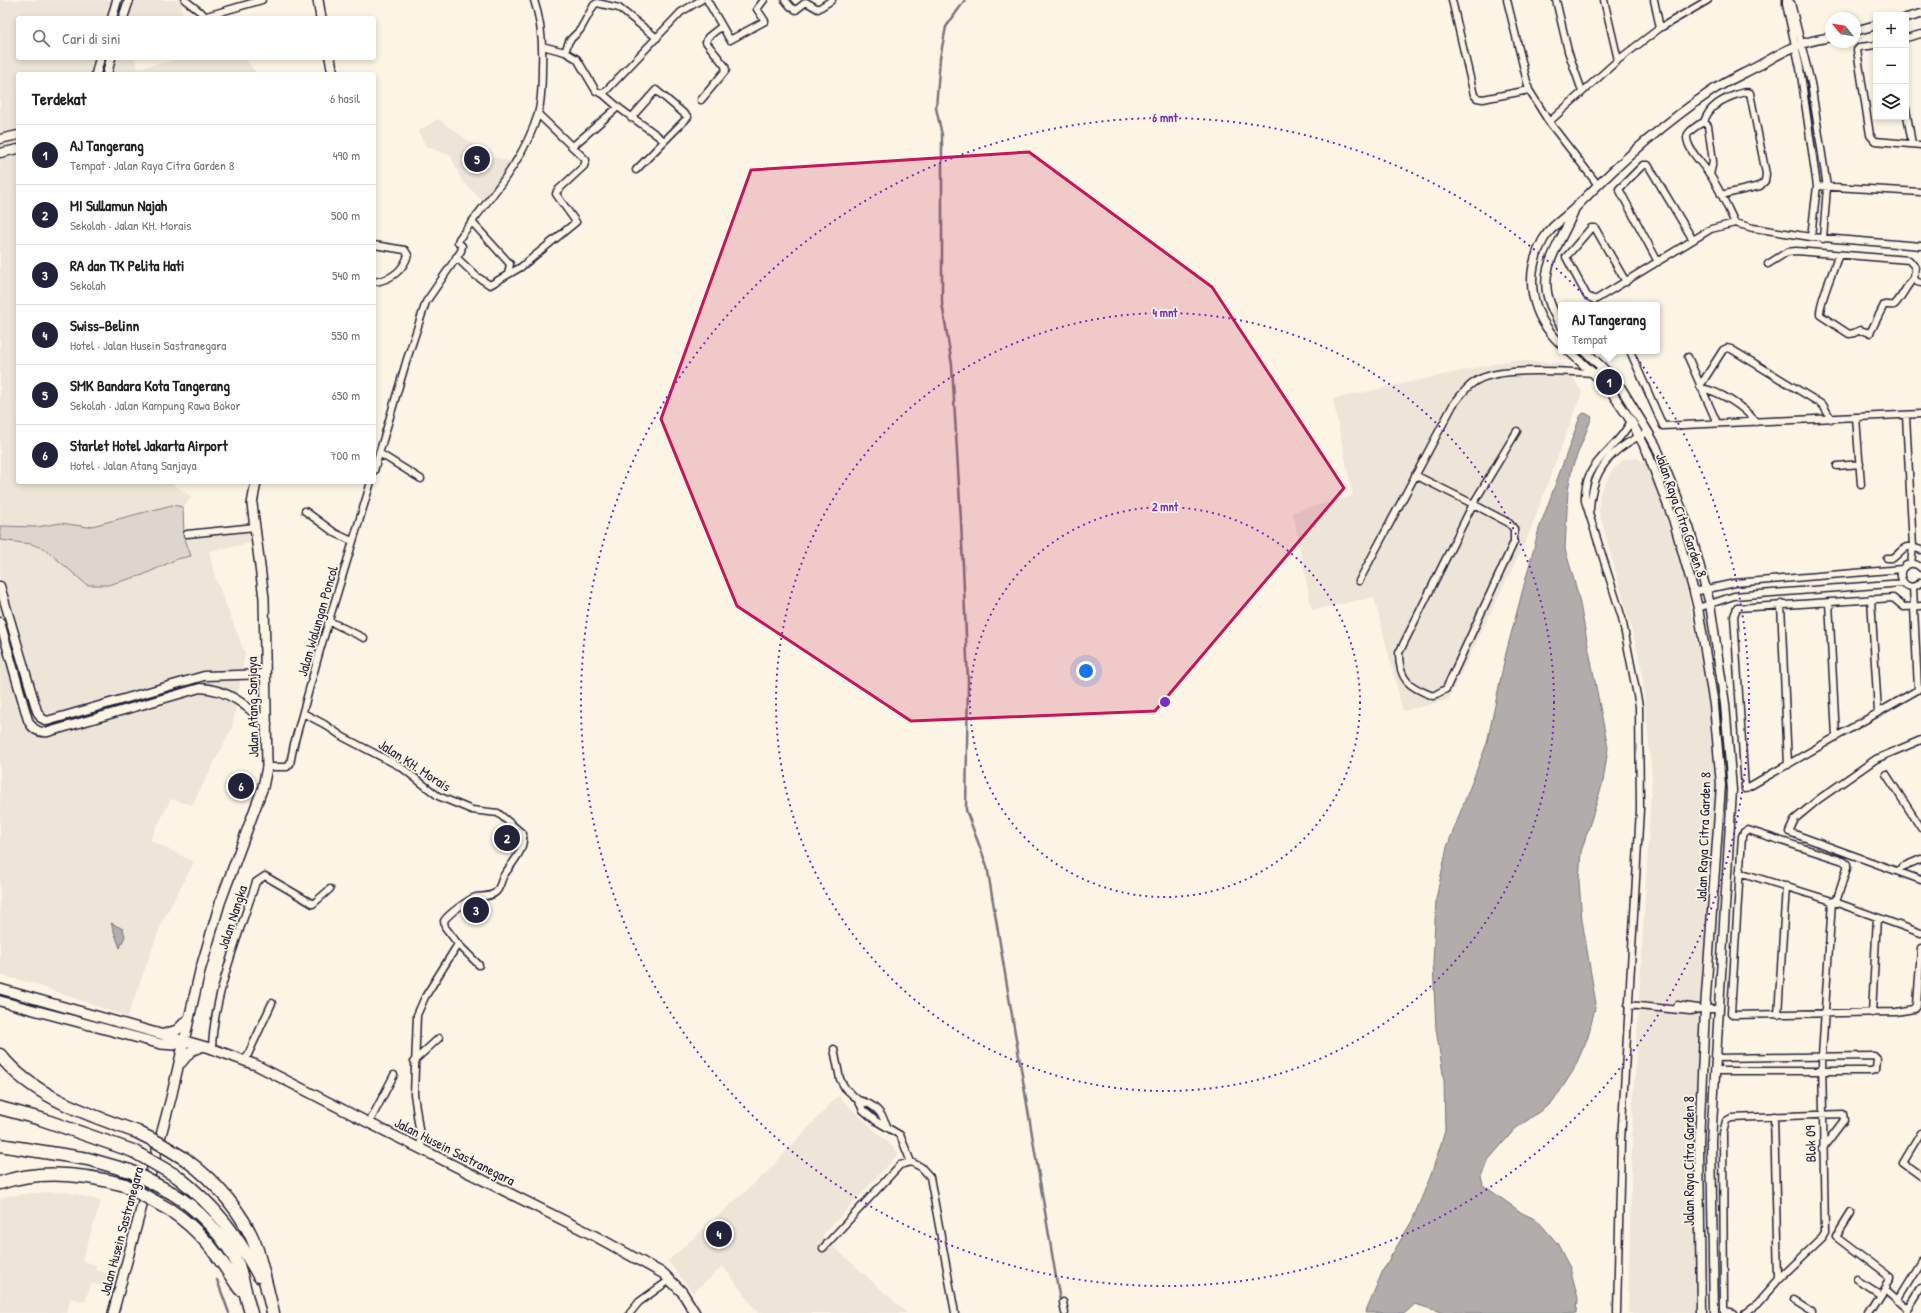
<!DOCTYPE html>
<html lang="id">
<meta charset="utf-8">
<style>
:root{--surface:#fff;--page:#f6f6f6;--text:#222;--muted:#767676;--line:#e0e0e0;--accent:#22223b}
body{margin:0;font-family:"Patrick Hand",sans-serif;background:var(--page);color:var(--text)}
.controls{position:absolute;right:12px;top:12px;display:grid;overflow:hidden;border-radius:4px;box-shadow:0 2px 6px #0003}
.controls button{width:36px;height:36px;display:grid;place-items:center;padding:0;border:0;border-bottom:1px solid var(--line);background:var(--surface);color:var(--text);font:20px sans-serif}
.compass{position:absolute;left:1825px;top:12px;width:36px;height:36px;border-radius:50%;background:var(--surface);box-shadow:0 2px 6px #0003;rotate:300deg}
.you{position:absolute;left:1086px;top:671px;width:14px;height:14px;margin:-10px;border:3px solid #fff;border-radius:50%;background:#1a73e8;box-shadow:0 0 0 6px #1a73e833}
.badge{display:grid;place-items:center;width:26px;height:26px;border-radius:50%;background:var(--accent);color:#fff;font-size:13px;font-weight:700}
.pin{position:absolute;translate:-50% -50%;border:2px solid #fff;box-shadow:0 1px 4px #0006}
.popup{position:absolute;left:1558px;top:302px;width:102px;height:52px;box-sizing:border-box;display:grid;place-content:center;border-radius:4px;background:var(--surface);filter:drop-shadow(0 1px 3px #0005);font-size:13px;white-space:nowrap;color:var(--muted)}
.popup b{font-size:15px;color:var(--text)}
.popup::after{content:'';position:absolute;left:50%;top:100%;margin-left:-8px;border:8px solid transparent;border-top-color:var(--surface)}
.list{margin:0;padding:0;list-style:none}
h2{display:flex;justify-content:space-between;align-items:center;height:52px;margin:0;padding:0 16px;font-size:17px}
h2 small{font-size:13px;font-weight:400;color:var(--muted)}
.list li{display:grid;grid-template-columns:26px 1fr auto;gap:12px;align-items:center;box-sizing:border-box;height:60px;padding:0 16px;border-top:1px solid var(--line)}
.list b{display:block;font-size:15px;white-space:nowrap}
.list p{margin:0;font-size:13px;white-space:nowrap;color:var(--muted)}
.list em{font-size:13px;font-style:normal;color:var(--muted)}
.icon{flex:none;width:22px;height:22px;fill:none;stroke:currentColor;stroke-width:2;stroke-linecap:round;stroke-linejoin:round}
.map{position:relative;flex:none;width:1921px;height:1313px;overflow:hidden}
.search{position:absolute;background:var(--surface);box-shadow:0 2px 6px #0003;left:16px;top:16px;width:360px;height:44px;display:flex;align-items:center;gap:10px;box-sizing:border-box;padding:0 14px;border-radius:4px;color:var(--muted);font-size:15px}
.panel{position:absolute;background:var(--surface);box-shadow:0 2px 6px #0003;left:16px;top:72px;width:360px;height:412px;border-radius:4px}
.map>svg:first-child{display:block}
</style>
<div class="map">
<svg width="1921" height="1313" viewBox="0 0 1921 1313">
<rect width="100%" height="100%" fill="#fcf5e5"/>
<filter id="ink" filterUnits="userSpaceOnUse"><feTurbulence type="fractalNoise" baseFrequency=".025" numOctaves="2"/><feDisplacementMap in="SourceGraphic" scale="8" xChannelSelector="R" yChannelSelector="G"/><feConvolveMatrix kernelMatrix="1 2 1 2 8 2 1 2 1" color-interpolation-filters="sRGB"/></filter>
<g filter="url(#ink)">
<!-- built -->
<path fill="#ece5d8" d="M0,0H181L183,18H18V58H134L138,68L187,58H245L257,74H18V482H170L192,497L183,507L172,505L88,527L61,523L37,527L0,526Z
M438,119L490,156L512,162L483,201L462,181L451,156L426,146L418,131Z
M1512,360L1564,364L1582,392L1528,536L1448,700L1403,711L1374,597L1312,610L1293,512L1353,496L1333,399Z
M1637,458L1648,465L1683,571L1707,692L1715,785L1695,1122L1697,1313H1628L1633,1106L1652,776L1641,663L1599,511L1600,492L1614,469L1624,459Z
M250,533L252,543L209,551L215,577L245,653L232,728L192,805L171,799L150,840L194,862L162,922L127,1017L32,983L0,975V540L31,544L45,549L87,585H108L143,575L177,559L190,556L184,536Z
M838,1096L899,1153L822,1236L907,1313H758L723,1266L693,1293L668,1261L767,1172Z
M66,1192L101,1201L82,1261L97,1265L95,1270L114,1275L111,1288L91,1283L85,1302L71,1298L67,1313H0V1200L7,1196L36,1193Z"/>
<!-- green -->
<path fill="#dcd6cc" stroke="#7f7c84" d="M172,505L183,507L184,536L191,556L177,559L143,575L108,585H87L45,549L31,544L0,540V526L37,527L61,523L88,527Z"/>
<!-- water -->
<path fill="#b2adab" stroke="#78757e" d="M1585,413L1592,417L1572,468L1568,490L1565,549L1578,594L1608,748L1603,782L1581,852L1579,881L1582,920L1596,1004L1588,1037L1573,1071L1553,1102L1515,1129L1489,1159L1481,1176L1483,1185L1522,1213L1537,1220L1557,1243L1570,1268L1578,1298L1577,1313H1444L1415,1304L1405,1313H1365L1384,1268L1412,1221L1431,1175L1445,1131L1444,1080L1436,1029L1433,963L1436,899L1447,847L1487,743L1506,653L1539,529L1580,417L1582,414Z
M111,923L123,929L125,936L120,948Z"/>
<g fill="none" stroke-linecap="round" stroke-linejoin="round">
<!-- stream -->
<path stroke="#78757e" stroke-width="2.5" d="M965,0L946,27L940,58L936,108L942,135V303L952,365L961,521L968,681L966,810L987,866L1062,1313
M217,1280L229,1313"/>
<!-- minor casing -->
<g stroke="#22223b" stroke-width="9">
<path id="minor" d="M185,0L203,14L202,18
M707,0L730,40L765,21L757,9L764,0
M785,0L791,7L796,10L806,2L818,9L832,0
M1452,0L1474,95L1477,98L1483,99L1529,90
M1507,0L1529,90L1549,122L1598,185
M1556,0L1568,51L1582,91
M1604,0L1618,60
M1654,0L1660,28
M1786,0V4L1800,68L1817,186L1811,237
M1787,0L1791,3L1811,83L1827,187L1823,239
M203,17L262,0
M1906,38L1921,34
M1876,45L1860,47L1857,50L1870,135L1875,141L1921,145
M542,46L565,52L577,59L596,91L603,94L618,107
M565,52L569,41L580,30L594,5L597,3L619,8L657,38
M603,94L681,12L701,0
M701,100L726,70L725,66L706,42L708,37L722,26
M1906,109L1912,144
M631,118L656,90L688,117L636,170
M1549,122L1618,60L1660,28L1708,0
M1704,122C1709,106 1723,99 1738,94C1742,93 1746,91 1750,93L1766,174L1765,181L1760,186L1721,195
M1704,122C1699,124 1686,132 1687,138C1688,151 1704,165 1710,175C1720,189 1727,207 1735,223
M1704,122L1708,126L1713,161L1710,175
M573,146L618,107C633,119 649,128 664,141
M1817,186L1921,192
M472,222L510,264L508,274
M374,245L405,250L408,255C403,271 390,280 374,282
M1838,256C1834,271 1819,302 1820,315L1849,334L1854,333L1860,330L1870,333L1884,305C1887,304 1890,306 1894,305C1900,301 1907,284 1914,278
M456,257L476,276L490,285L521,267L576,222L556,194L557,191L584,166L586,160L538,114
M1658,262L1619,189L1643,165H1648L1693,240
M1768,264L1787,252L1796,251L1909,260L1915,267L1914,278L1917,282L1921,283
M1626,282L1595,228H1591L1566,257L1587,296L1595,300L1711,229L1735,223L1753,228L1811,237L1921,246
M1630,351L1663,426L1921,414
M1688,357L1717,423
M1700,386L1723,350L1727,348L1731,349L1823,405L1831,419
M1701,388C1721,392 1743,406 1756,422
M1906,416L1913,547L1911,564
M1856,417L1861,485
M379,453L421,479
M1837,466L1860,464
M374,471L407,359L426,302L461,251L462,246L458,242L459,239C488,199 523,163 538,114C542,99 542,81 542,66C543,44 541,21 534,0
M1415,475L1473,504L1509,523L1514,529V542L1446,689L1433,696C1409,687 1399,680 1399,653L1473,504L1517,431
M1590,509C1592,469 1612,448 1648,432
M305,511L335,533L352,541
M187,534L255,527
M1887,558H1893C1906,549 1901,543 1921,550
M1921,568C1918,565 1915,563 1910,564C1891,568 1905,598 1921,582
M1359,581L1453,405C1460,396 1466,387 1476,381C1499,366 1567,372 1595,373L1603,368
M1913,587L1918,689
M1694,592L1735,583L1902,569
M1871,599L1878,712
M1829,602L1836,737
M1781,604L1788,765
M1921,606L1904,607L1893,598L1737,608L1734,616L1745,789L1921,688
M1698,608L1734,596L1903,583
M329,621L364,638
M303,713L324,724L343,737L401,767L438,796L472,810L498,813L523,834C525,850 513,862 504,875C501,880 500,888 496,892C491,897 483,896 476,897C469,899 447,915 444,921L445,927L458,944L425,997L417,1015L414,1094L422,1150
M1921,740L1876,759L1819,799L1795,819L1789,832L1921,880
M267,767H287L290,764L294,744L320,650L371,482
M1886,774L1921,828
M1899,870L1902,867L1921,859
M1739,872L1832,901L1921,933
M1836,902L1847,868V864L1843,861L1748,830L1744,832L1742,836L1731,1013L1734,1015L1896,1012L1914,1009L1917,1005L1921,948
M458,944L479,965
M1628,1005L1690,1011L1699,1009H1717
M1677,1005L1698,1008
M1872,1013L1877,917
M1778,1015L1786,886
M212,1048C214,993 239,935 256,882L265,876L313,904L330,889
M834,1049L840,1079L845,1088L858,1100L863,1110L876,1121L900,1135L911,1162
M245,1061L272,1003
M414,1061L439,1038
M1715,1071H1871L1876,1069L1877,1059L1874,1056L1715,1058
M858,1100C875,1104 882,1113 888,1128
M1774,1116L1778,1280
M369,1123L394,1075
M1921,1133L1903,1163L1921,1176
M1851,1213L1836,1237L1890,1278L1868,1313
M823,1248L900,1165L911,1162L921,1167L930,1177L955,1313
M1857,1279L1880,1294
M1884,1288L1908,1309
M1897,1300L1921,1261
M1793,1301L1812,1313
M1063,1302L1065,1313
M630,1313L639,1302L671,1279
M1617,1313L1621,1141L1640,809L1639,706L1622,618L1585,501C1583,460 1615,453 1631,421
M1734,1313L1724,1310L1723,1133L1726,1121L1731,1118L1843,1114L1844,1120L1822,1149
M1745,1313L1756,1305L1778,1280L1822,1238L1825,1233L1822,1056L1832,901
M1906,1313L1921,1289"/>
</g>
<!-- tertiary casing -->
<g stroke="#22223b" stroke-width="11">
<path id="tertiary" d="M112,18L117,0
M123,18L129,0
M1906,18L1921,14
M1855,31L1876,25
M96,74L100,58
M107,74L111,58
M0,139L18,135
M0,153L18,149
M1561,325C1557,320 1554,313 1551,306C1535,268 1563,242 1575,208
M1561,344C1531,316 1523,277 1543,240C1552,224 1567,217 1579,204C1620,162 1664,123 1713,90C1727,81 1743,74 1758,66C1771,59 1783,51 1796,46C1807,41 1820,39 1831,37
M1569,351L1608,387L1631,421L1647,451L1673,519L1694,592L1698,608L1714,705L1721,785L1705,1009L1699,1142L1701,1313
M1585,351L1610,375L1621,388L1648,432L1656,446L1689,527L1710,604L1725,704L1732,790L1711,1142L1714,1313
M0,586L37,711L41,718L47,721L204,676L265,674
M0,622L28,720C32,729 38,733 48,732L200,688C228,689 247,706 267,724"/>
</g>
<!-- secondary casing -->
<g stroke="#22223b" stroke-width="12">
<path id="secondary" d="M318,0L321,18
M330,58L333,74
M0,989L210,1048L256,1065L369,1123L595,1236L664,1274L682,1292L695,1313
M0,1001L161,1044L174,1045L184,1040
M164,1034L177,1030L188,1019
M181,1063L191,1051L203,1046
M113,1313L171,1098L200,971L220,903L263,787L267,767L264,598L252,504L256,482"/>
</g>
<!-- motorway casing -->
<g stroke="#22223b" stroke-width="15">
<path id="motorway" d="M0,1055C33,1097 88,1114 137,1132
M0,1108L41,1119L133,1151
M0,1145L88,1159L130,1171
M185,1159C215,1181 245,1214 257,1250C263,1271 268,1292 273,1313
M178,1177C216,1207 236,1234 259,1276
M0,1183C40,1169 85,1174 125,1185
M172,1193C196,1207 227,1239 238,1265C243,1280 246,1297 251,1313
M170,1210C203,1232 218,1256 240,1289"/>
</g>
<!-- minor -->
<use href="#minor" stroke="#fcf5e5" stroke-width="6"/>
<!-- tertiary -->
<use href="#tertiary" stroke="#fcf5e5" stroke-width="8"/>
<!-- secondary -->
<use href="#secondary" stroke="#fcf5e5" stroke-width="9"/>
<!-- motorway -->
<use href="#motorway" stroke="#fcf5e5" stroke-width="12"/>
<!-- motorway-bridge casing -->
<g stroke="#22223b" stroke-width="15" stroke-linecap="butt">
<path id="motorway-bridge" d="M137,1132L159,1143L185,1159
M133,1151L178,1177
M130,1171L172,1193
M125,1185L170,1210"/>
</g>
<!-- motorway-bridge -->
<use href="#motorway-bridge" stroke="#fcf5e5" stroke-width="12"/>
</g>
</g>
<!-- marked area -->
<path fill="#c2185b" fill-opacity="0.2" stroke="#c2185b" stroke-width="3" stroke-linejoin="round" d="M1029,152L1212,287L1344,488L1155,711L911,721L737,606L661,419L751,170Z"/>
<!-- distance rings -->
<g fill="none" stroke="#7b2cbf" stroke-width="2" stroke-dasharray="2 4">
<circle cx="1165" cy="702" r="195"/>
<circle cx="1165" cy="702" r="389"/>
<circle cx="1165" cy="702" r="584"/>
</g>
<g text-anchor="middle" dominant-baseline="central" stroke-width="3.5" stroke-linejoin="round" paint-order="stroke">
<!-- street labels -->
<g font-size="14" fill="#22223b" stroke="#fcf5e5">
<text transform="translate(1682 515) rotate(71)">Jalan Raya Citra Garden 8</text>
<text transform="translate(317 621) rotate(-74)">Jalan Walungan Poncol</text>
<text transform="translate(252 707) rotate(-91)">Jalan Atang Sanjaya</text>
<text transform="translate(415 765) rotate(33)">Jalan KH. Morais</text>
<text transform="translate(1703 837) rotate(-88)">Jalan Raya Citra Garden 8</text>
<text transform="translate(232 917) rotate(-72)">Jalan Nangka</text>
<text transform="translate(1810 1144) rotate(-91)">Blok 09</text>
<text transform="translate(455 1151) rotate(27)">Jalan Husein Sastranegara</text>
<text transform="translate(1688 1161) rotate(-90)">Jalan Raya Citra Garden 8</text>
<text transform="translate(121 1231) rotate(-75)">Jalan Husein Sastranegara</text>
</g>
</g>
<circle cx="1165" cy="702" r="6" fill="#7b2cbf" stroke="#fcf5e5" stroke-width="2"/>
<g font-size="12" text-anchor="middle" font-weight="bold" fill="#7b2cbf" stroke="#fcf5e5" stroke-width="3.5" stroke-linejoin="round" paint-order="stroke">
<text x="1165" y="122">6 mnt</text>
<text x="1165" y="317">4 mnt</text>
<text x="1165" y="511">2 mnt</text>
</g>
</svg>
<div class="controls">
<button>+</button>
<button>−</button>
<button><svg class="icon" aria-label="layers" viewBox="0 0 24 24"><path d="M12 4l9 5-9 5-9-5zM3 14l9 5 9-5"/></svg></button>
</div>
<svg class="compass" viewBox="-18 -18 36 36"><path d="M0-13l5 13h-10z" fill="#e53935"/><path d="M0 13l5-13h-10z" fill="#767676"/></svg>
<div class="you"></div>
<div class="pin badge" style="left:1609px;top:382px">1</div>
<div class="popup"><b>AJ Tangerang</b>Tempat</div>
<div class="pin badge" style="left:507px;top:838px">2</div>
<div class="pin badge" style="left:476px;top:910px">3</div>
<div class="pin badge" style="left:719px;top:1234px">4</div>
<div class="pin badge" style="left:477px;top:159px">5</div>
<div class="pin badge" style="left:241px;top:786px">6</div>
<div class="search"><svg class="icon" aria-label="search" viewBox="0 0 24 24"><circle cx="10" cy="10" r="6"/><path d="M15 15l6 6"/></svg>Cari di sini</div>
<section class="panel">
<h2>Terdekat<small>6 hasil</small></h2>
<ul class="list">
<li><span class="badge">1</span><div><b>AJ Tangerang</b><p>Tempat · Jalan Raya Citra Garden 8</p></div><em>490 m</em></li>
<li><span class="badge">2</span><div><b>MI Sullamun Najah</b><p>Sekolah · Jalan KH. Morais</p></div><em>500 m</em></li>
<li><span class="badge">3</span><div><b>RA dan TK Pelita Hati</b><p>Sekolah</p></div><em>540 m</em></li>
<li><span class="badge">4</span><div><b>Swiss-Belinn</b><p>Hotel · Jalan Husein Sastranegara</p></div><em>550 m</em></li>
<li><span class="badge">5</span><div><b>SMK Bandara Kota Tangerang</b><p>Sekolah · Jalan Kampung Rawa Bokor</p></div><em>650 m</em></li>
<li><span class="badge">6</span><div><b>Starlet Hotel Jakarta Airport</b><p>Hotel · Jalan Atang Sanjaya</p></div><em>700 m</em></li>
</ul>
</section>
</div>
